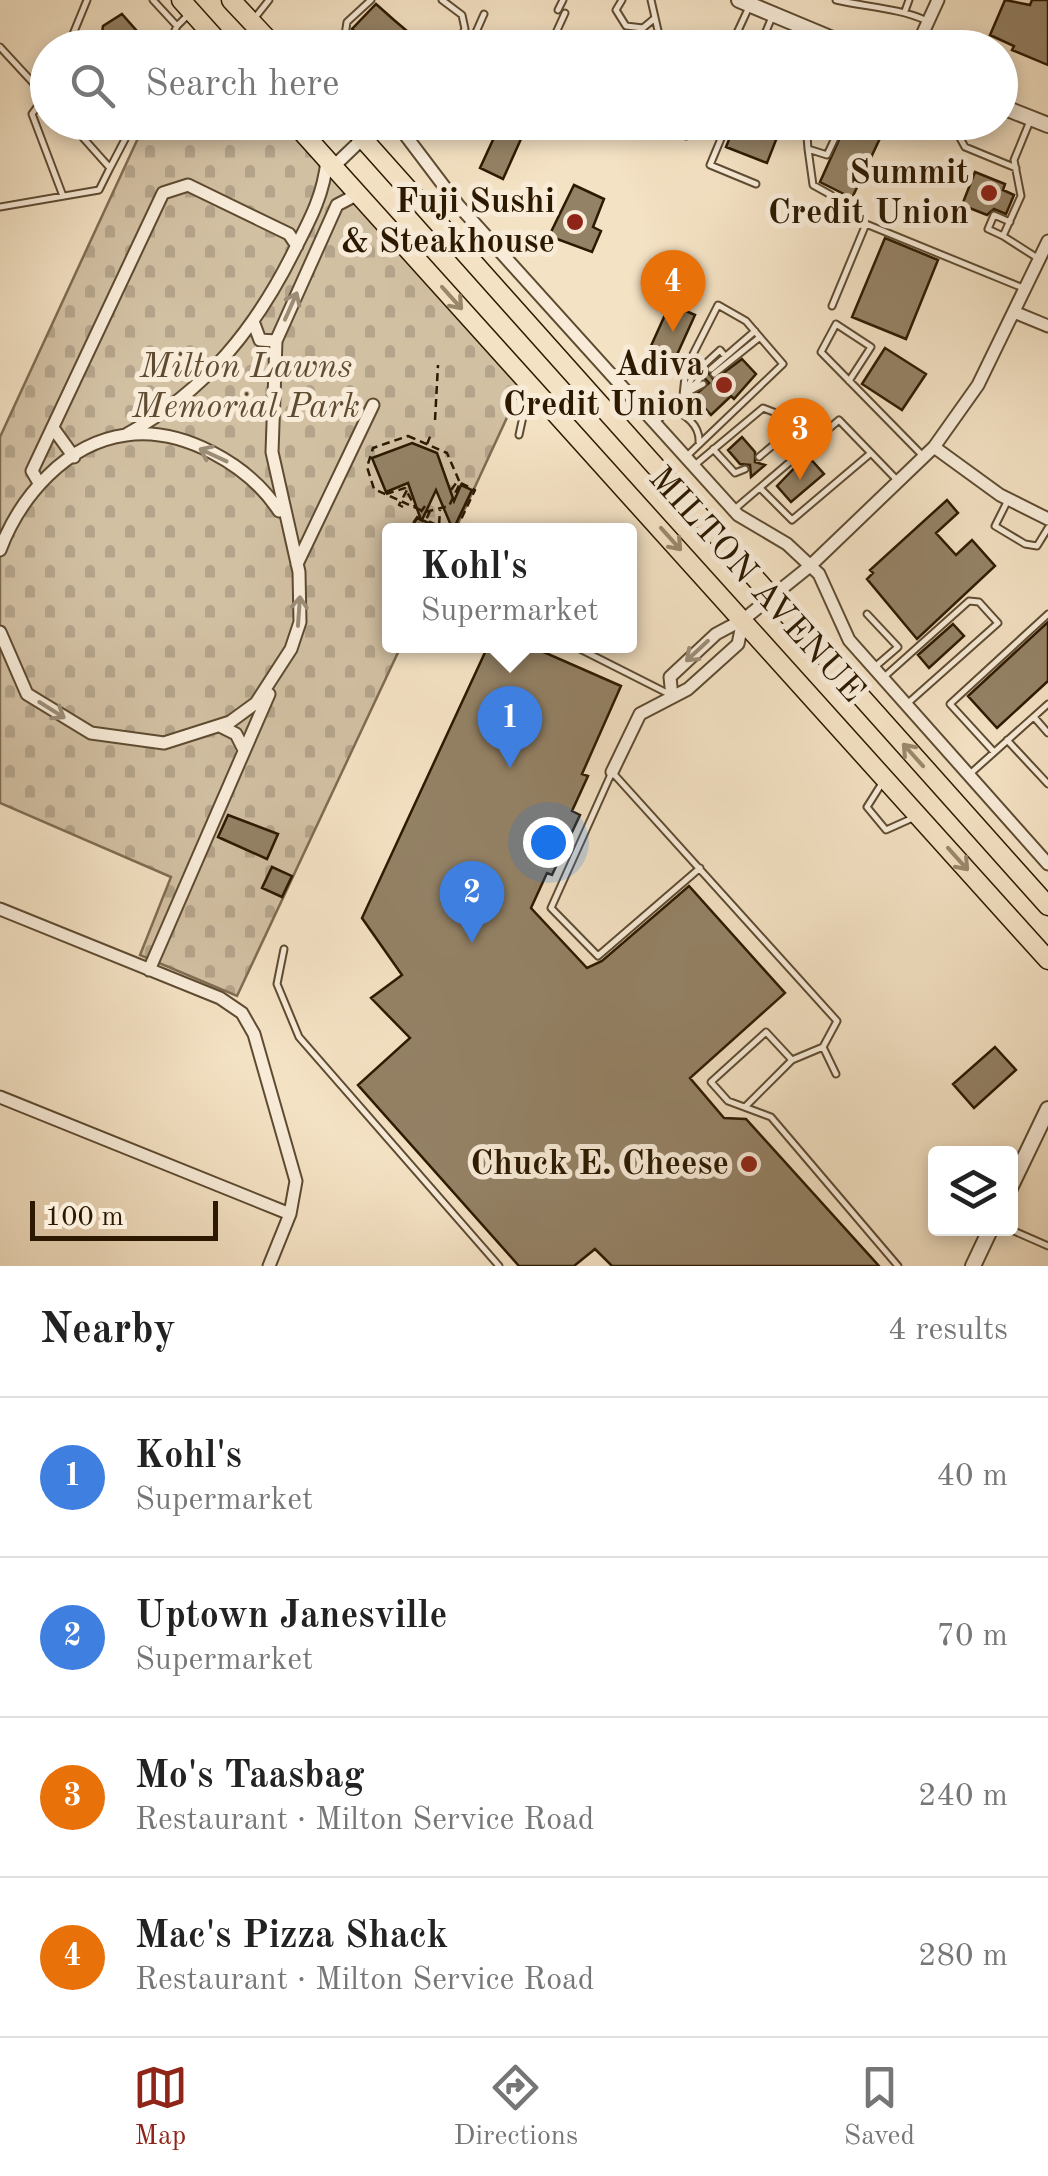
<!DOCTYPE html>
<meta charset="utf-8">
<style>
:root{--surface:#fff;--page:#f2f2f2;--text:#222;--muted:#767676;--line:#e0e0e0;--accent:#8f2418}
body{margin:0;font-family:"Old Standard TT",serif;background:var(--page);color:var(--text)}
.controls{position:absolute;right:30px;bottom:30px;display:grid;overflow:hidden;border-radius:10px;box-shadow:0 5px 15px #0003}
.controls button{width:90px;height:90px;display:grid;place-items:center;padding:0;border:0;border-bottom:2px solid var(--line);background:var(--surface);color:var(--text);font:50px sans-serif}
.scale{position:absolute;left:30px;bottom:25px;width:188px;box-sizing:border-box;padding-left:10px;border:5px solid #2c1900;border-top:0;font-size:28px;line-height:35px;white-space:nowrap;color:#2c1900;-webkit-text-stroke:8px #f8ecd9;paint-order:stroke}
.you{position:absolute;left:548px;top:842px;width:35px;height:35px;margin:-25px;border:8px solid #fff;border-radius:50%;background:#1a73e8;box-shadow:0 0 0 15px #1a73e833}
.badge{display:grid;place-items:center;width:65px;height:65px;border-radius:50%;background:var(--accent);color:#fff;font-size:32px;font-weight:700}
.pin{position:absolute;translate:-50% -82px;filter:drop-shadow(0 2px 5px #0008)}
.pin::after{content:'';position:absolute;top:52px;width:35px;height:30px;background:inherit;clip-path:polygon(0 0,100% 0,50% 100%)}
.popup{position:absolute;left:382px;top:523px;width:255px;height:130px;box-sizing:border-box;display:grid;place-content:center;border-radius:10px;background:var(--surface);filter:drop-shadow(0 2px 8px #0005);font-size:32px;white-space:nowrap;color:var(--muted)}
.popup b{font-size:38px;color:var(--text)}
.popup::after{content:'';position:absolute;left:50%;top:100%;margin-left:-20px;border:20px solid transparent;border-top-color:var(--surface)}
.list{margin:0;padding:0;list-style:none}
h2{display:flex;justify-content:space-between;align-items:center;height:130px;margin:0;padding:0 40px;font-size:42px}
h2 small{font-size:32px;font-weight:400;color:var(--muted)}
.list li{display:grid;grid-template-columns:65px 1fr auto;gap:30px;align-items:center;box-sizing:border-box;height:160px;padding:0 40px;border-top:2px solid var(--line)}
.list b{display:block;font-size:38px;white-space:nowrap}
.list p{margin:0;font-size:32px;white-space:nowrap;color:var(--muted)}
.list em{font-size:32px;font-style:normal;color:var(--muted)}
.icon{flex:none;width:55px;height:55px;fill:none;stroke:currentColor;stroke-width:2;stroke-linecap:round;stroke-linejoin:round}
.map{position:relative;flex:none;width:1048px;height:1266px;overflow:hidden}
.search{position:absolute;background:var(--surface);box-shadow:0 5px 15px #0003;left:30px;right:30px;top:30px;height:110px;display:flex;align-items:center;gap:25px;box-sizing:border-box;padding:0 35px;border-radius:55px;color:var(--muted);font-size:38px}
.sheet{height:770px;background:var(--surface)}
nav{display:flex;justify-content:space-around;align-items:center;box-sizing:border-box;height:140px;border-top:2px solid var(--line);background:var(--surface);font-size:28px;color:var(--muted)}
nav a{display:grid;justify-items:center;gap:5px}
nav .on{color:var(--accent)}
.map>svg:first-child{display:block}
</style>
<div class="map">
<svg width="1048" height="1266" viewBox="0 0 1048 1266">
<defs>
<pattern id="cemetery-stones" width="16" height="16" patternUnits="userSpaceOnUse" patternTransform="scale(2.5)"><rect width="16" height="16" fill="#d2c0a3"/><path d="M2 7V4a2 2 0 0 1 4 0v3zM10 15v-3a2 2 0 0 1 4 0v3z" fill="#b4a48b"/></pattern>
</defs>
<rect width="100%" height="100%" fill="#f4e2c4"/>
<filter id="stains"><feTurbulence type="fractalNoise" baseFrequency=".002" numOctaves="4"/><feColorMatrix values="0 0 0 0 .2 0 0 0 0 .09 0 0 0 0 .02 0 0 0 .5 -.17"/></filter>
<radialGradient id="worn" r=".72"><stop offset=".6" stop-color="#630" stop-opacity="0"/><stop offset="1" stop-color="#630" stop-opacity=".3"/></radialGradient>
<!-- cemetery -->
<path fill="url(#cemetery-stones)" stroke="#7f6c52" stroke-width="2.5" d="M145,123H283L522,385L455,530H390V646H401L237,996L140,955L171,877L0,803V437Z"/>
<!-- building -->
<path fill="#948266" stroke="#2c1900" stroke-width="2.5" d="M1005,0L1030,5L1032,0H1048V65L1012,50L1014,46L990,35Z
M376,4L394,20L427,48H372L352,29Z
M122,14L143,38L133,47L116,48L102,33L103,26Z
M736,122H783L767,163L726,147Z
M847,122L882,134L852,198L820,182Z
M498,129L521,139L503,179L480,168Z
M975,172L1005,184L1003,190L1014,195L1006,214L994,209L987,215L962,205Z
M574,185L604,199L593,227L601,231L592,252L549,236Z
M885,238L938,260L906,339L852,317Z
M670,304L695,315L675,359L650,348Z
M885,348L926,374L902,410L862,384Z
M742,359L756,374L734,399L731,396L711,415L694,396L709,383L694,367L699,361L714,380Z
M742,437L755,452V462L765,465L751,477L750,465L740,464L728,450Z
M412,443L437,453L454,501L461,485L472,490L453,530L436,490L422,520L444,530L412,527L417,518L421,520L408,483L386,492L372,458Z
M807,455L824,474L791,502L777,486Z
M947,500L958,513L936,533L956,555L972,540L995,566L917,639L867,579L873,573L870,570Z
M1048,622V681L997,728L968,696Z
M953,624L964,636L929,668L918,655Z
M488,646H530L621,686L582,774L588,776L572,811L580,815L552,875L547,873L531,908L587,968L602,961L689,886L785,993L690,1078L724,1118L746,1119L879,1266H612L595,1249L574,1266H519L358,1085L410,1038L371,998L402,975L362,918Z
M228,815L278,834L267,859L218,837Z
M272,867L292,876L282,897L262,888Z
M995,1047L1016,1070L974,1108L953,1084Z"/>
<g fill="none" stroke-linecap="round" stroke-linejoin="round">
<!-- service casing -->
<g stroke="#5e4b31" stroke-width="9">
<path id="service" d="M153,0L177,26L189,14
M442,0L462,15L465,29L455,48
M622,0L616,10L626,26L643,28L655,18
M651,0L662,48
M836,0C866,7 898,8 925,20
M558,10L563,0
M905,11L909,0
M254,19L269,0
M0,47L48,99
M79,48L71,39L87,0
M167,48L177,26
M343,48L347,22L371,0
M469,48L484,14
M476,48H477
M549,48L565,13
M730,48L749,7
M759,48L772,17
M45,96L32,114L63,196
M1030,121L1014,160L1021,196L1003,236L1039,259
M728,122L710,165L756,184
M806,122L808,149L827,155L836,136L807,124
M964,122L960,138L965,147L1016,168
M686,136L692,122
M808,149L813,185L831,195
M110,168L134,122
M0,207L99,190L110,168L69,122
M1003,236L988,229L994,215L1010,222
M832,306L866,224L1023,288
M705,364L720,350L725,356
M711,369L755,331
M714,374L760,337
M849,381L871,347L836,324L821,352C855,387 889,421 922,455
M690,391L703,384
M685,392L694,374
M683,395L686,368L718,305L746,321L783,364L688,455
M669,410C685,412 700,426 699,442
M657,421L699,380
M519,435L529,389
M713,449L735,473L745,469
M696,464L763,408L776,413L786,425L778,441L759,457
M760,488L792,520L871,453
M1008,500L995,526L1025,544L1037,546L1048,528
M736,508L839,420L897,480
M867,614L898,647L876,666
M574,646L669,694
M883,678L969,601L979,602L998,623L908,703
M1034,717L1048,733
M1007,740L1048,784
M994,752L950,704L1048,614
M971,773L1048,704
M884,780L867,807L886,830L915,817
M700,868L598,956L551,908L612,772L837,1021L823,1047L836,1074
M284,949L277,984L299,1037L499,1266
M792,1060L766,1032L711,1082L728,1101L771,1117L898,1266
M745,1107L792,1060L823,1047
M991,1151L998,1154
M1007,1228L1048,1246"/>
</g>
<!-- minor casing -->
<g stroke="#5e4b31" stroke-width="15">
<path id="minor" d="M916,48L938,0
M390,122L403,132L459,206L738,515L787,544L819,574L849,640L1048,864
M333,167L380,122
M1014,312L1048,326
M254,324L260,340L276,341
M53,428L74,457
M127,434C206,391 257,327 296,247C311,218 324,193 327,160
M934,447L1000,495L1048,519
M39,483L32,471L163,193L188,185L289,234L297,246
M0,550C20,497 66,443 126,435C183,427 249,465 279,511
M297,564L373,405
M0,632L27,694L91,733L164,743L230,722L256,703L291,649L300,622L299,572L272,452L276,341L337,205L358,194
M672,697L670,677L716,634L744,619L810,566L934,447L978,385L1048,241
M220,726L236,734L244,750
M612,772L640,714L688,689L738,644L743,620
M0,909L220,998L242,1013L254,1034L296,1181L290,1214L269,1266
M149,970L269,694
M0,1097L290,1214"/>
</g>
<!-- tertiary casing -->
<g stroke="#5e4b31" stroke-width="18">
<path id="tertiary" d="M739,0L854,48
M1000,106L1048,125
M1010,1188L1048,1109
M973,1266L991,1228"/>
</g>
<!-- primary casing -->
<g stroke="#2c1900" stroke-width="21">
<path id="primary" d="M181,0L224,48
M231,0L276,48
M293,122L1048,960
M348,122L1048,906"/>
</g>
<!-- path -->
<path stroke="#2c1900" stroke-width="2.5" stroke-dasharray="8 5" stroke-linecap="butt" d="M435,420L438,365
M408,436L447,453L460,483L449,506L425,512L374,489L367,467L373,448Z
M427,444L432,432
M451,490L457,482
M386,494L405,488L415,507
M403,507L399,505L407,490
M430,511L426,520L439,526L440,510
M419,530L411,526L425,506
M456,530L475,490L461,483"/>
<!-- service -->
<use href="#service" stroke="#f8ecd9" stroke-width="5"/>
<!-- minor -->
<use href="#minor" stroke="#f8ecd9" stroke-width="11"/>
<!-- tertiary -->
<use href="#tertiary" stroke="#f8ecd9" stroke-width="14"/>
<!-- primary -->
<use href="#primary" stroke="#f4e2c4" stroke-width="18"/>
</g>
<!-- one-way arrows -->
<defs><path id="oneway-shaft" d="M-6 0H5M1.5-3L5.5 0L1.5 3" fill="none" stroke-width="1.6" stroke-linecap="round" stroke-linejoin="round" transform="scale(2.5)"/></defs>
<g stroke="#9a886c">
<use href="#oneway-shaft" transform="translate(452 298) rotate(48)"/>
<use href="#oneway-shaft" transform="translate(671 539) rotate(48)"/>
<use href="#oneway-shaft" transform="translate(913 755) rotate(-132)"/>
<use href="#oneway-shaft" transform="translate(958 859) rotate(48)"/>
</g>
<g stroke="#9c8d77">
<use href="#oneway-shaft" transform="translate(291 306) rotate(-66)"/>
<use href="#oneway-shaft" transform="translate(213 455) rotate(-155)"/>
<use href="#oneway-shaft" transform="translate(299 611) rotate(-86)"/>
<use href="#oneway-shaft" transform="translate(697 651) rotate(137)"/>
<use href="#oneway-shaft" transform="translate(52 710) rotate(32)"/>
</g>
<!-- markers -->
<g fill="#8f2418" stroke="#f8ecd9" stroke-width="4">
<circle cx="989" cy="193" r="10"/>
<circle cx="575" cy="222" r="10"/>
<circle cx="724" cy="385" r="10"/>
<circle cx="749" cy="1164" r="10"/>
</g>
<g text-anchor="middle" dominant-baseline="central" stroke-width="10" stroke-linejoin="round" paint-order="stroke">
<!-- poi labels -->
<g font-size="35" font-weight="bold" fill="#2c1900" stroke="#f8ecd9" text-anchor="end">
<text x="969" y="173">Summit<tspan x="969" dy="40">Credit Union</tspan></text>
<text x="555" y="202">Fuji Sushi<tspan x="555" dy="40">&amp; Steakhouse</tspan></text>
<text x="704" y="365">Adiva<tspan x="704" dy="40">Credit Union</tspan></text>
<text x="729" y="1164">Chuck E. Cheese</text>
</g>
<!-- park labels -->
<g font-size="35" font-style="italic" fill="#5e4b31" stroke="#f8ecd9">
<text x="246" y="367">Milton Lawns<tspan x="246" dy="40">Memorial Park</tspan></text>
</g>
<!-- street labels -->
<g font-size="35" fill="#2c1900" stroke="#f8ecd9">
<text transform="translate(756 585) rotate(48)">MILTON AVENUE</text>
</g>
</g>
<rect width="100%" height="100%" filter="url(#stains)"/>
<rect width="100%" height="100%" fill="url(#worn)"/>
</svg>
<div class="controls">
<button><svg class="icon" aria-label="layers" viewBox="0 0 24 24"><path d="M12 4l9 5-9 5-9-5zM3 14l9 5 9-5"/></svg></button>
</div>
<div class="scale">100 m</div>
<div class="you"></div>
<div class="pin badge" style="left:510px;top:768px;background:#3f7fe0">1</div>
<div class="popup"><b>Kohl's</b>Supermarket</div>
<div class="pin badge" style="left:472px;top:943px;background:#3f7fe0">2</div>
<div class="pin badge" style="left:800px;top:480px;background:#e8710a">3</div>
<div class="pin badge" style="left:673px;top:332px;background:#e8710a">4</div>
<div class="search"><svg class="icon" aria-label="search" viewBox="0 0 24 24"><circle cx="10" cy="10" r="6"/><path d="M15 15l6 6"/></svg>Search here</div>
</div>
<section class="sheet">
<h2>Nearby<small>4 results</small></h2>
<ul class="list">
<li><span class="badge" style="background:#3f7fe0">1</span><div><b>Kohl's</b><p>Supermarket</p></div><em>40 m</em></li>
<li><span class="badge" style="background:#3f7fe0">2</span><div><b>Uptown Janesville</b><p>Supermarket</p></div><em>70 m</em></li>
<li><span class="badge" style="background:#e8710a">3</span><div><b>Mo's Taasbag</b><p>Restaurant · Milton Service Road</p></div><em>240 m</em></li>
<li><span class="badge" style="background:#e8710a">4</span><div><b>Mac's Pizza Shack</b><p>Restaurant · Milton Service Road</p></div><em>280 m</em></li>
</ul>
</section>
<nav>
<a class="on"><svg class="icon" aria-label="map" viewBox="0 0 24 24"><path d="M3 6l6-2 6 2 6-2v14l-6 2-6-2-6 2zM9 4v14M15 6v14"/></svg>Map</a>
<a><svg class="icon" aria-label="directions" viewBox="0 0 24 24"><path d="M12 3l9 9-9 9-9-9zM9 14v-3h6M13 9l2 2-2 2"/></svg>Directions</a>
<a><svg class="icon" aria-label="saved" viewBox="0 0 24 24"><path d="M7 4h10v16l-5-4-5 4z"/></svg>Saved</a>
</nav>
